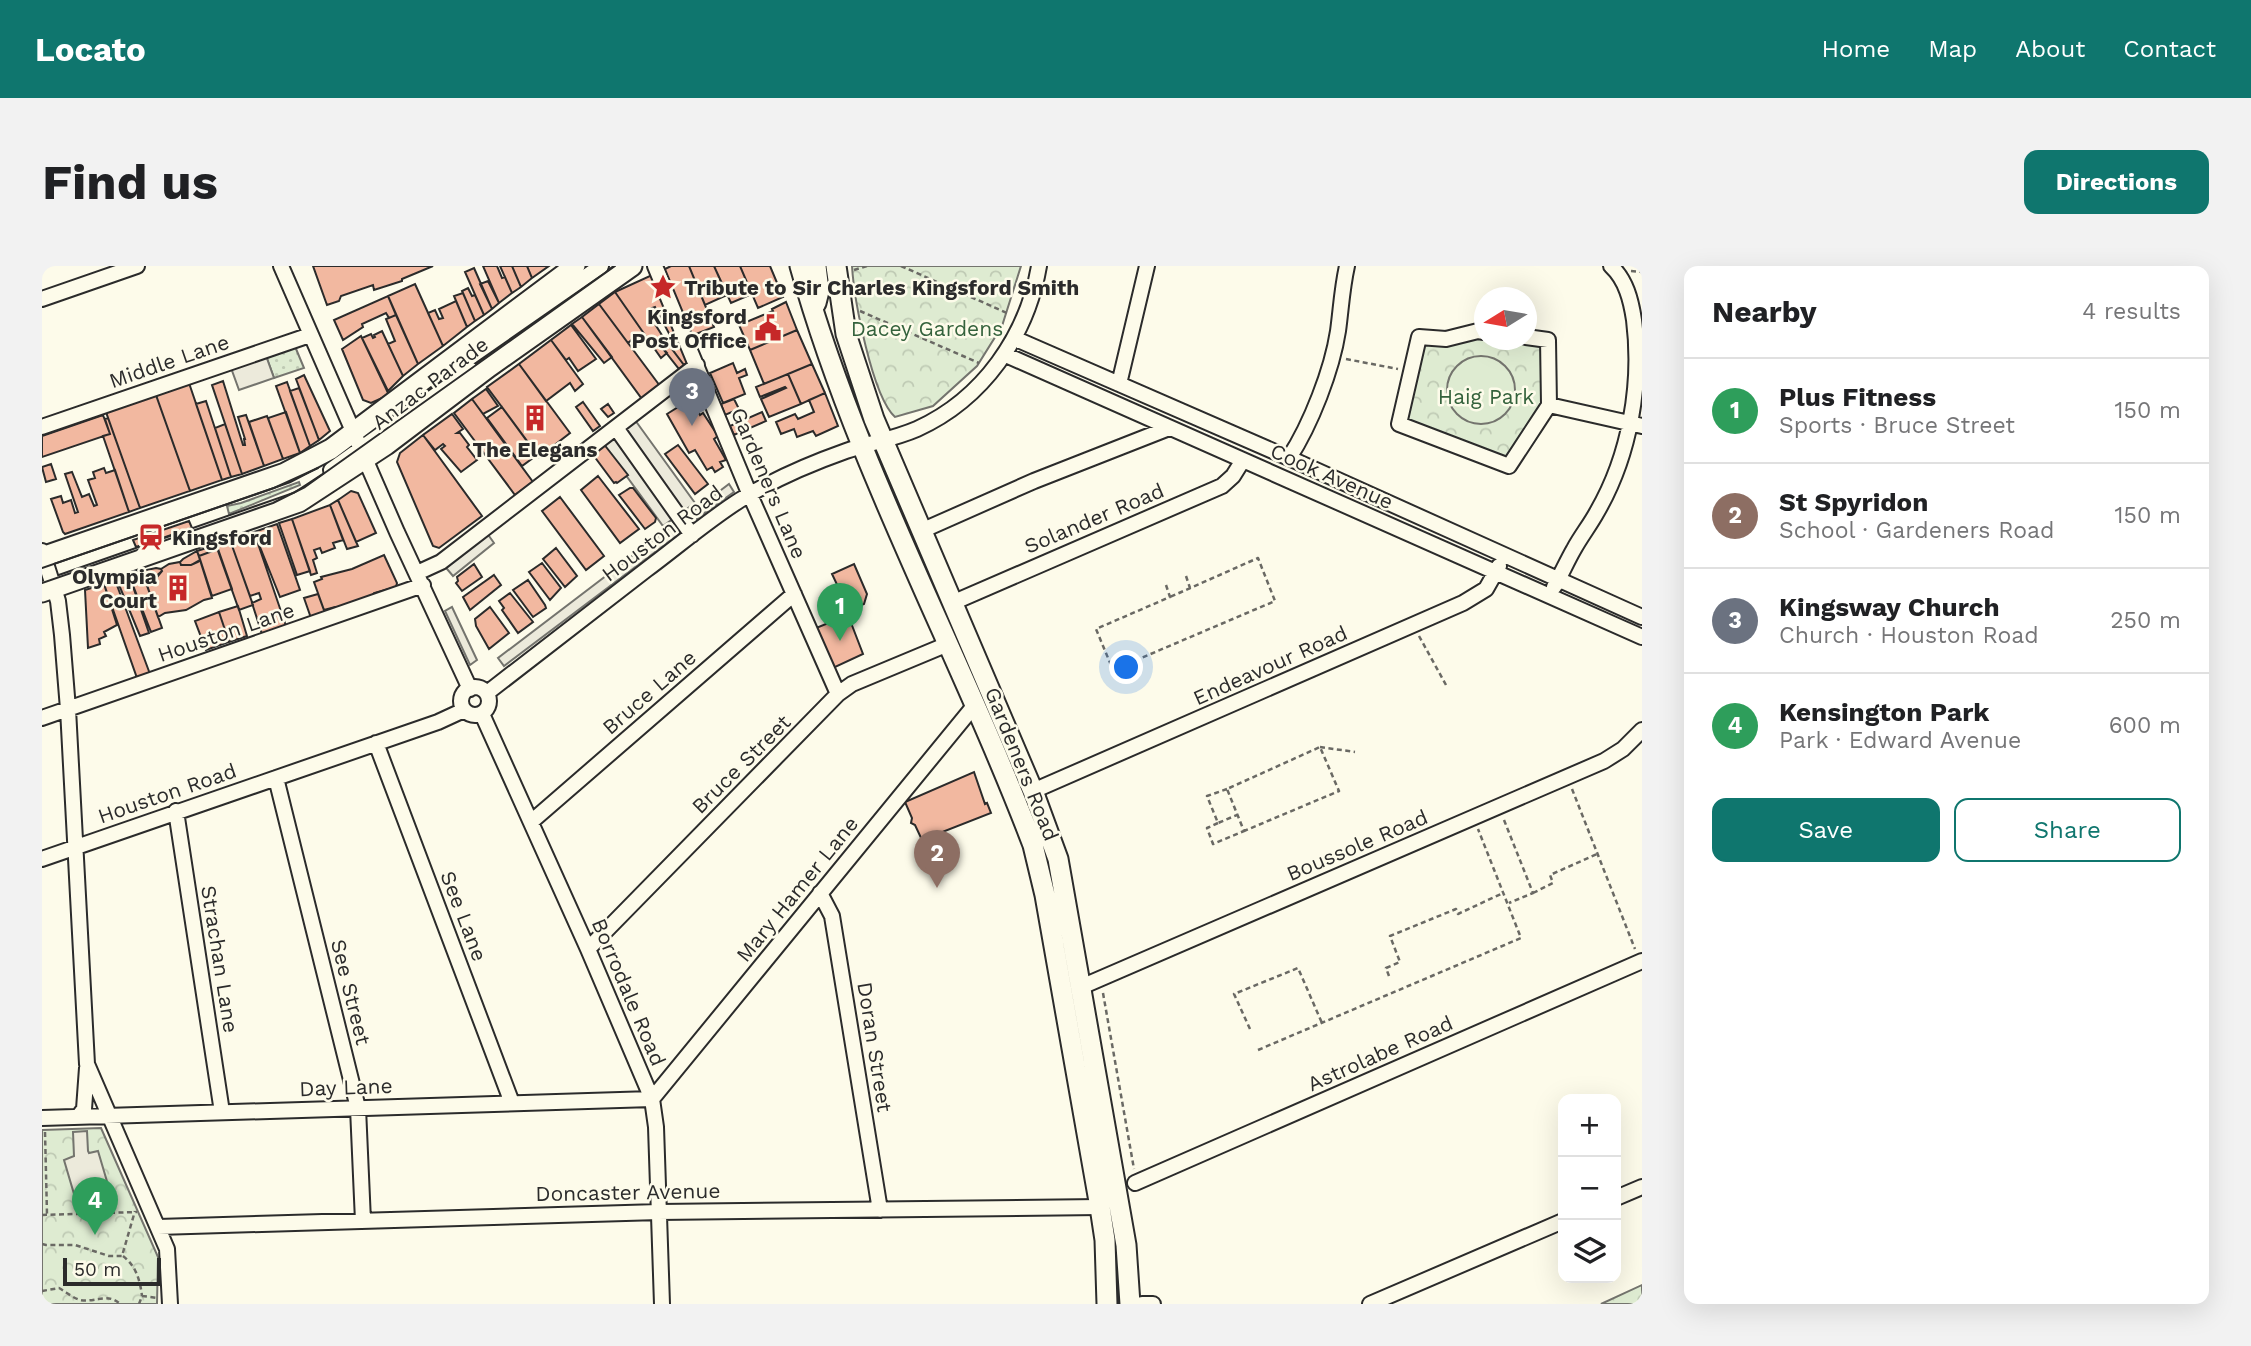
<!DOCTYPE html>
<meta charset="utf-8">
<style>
:root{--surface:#fff;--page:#f2f2f2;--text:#202124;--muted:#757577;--line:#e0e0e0;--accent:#0f766e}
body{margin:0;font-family:"Work Sans",sans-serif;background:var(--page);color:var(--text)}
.controls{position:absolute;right:21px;bottom:21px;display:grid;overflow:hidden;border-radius:14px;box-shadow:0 7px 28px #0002}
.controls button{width:63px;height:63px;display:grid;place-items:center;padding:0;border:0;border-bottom:2px solid var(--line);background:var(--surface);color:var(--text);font:35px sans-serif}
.compass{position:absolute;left:1432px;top:21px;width:63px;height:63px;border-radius:50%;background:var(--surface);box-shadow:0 7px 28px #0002;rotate:259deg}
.scale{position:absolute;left:21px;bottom:18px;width:98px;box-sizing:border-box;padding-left:7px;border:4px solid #2b2b2b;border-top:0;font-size:19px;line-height:24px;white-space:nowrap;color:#2b2b2b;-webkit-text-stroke:5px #fdfbea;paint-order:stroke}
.you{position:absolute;left:1085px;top:402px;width:24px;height:24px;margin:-18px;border:5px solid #fff;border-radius:50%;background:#1a73e8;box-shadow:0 0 0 10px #1a73e833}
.badge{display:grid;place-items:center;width:46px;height:46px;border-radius:50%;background:var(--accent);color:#fff;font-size:23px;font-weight:700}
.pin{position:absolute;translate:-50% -58px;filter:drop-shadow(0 2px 4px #0008)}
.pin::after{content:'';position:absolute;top:37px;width:24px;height:21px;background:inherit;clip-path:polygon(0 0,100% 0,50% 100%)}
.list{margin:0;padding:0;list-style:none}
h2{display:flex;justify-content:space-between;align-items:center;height:91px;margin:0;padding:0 28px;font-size:30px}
h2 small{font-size:23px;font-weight:400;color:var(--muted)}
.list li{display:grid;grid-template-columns:46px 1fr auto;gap:21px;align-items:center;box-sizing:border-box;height:105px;padding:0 28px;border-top:2px solid var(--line)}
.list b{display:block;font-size:26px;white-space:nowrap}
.list p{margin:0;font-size:23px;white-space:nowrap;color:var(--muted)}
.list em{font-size:23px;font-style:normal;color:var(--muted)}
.actions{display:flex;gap:14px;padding:21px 28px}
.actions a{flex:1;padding:16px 0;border:2px solid var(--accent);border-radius:14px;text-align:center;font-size:24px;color:var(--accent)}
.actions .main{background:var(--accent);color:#fff}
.icon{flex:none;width:38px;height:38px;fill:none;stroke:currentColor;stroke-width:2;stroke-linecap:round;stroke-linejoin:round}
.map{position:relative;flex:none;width:1600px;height:1038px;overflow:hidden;border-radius:14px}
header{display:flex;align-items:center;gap:42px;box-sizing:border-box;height:98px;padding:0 35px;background:var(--accent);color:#fff}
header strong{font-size:33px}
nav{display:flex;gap:38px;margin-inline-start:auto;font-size:24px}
.intro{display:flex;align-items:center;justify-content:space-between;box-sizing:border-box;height:168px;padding:0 42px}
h1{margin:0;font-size:49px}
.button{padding:18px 32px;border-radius:14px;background:var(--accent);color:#fff;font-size:24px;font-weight:700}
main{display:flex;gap:42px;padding:0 42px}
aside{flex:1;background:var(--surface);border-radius:14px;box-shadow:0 7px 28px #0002}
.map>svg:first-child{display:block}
</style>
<header>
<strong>Locato</strong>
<nav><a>Home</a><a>Map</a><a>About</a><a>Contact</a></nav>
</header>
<div class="intro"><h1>Find us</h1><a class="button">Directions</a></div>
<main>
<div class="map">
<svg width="1600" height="1038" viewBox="0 0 1600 1038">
<defs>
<pattern id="grass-dots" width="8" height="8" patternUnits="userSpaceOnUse" patternTransform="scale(1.75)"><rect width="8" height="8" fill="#deebd1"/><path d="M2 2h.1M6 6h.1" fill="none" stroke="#bfcab4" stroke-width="1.8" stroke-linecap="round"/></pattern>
<pattern id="forest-crowns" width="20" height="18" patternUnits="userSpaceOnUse" patternTransform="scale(1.75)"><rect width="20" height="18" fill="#deebd1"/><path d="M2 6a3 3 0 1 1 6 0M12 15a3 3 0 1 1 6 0" fill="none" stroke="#bfcab4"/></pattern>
</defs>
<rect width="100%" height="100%" fill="#fdfbea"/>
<!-- grass -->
<path fill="url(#grass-dots)" stroke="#74746e" stroke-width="2" d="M252,78L262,102L232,112L223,87Z
M257,216L258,219L187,248L185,240L199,237Z"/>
<!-- forest -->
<path fill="url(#forest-crowns)" stroke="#74746e" stroke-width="2" d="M810,0H979L960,60L935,100L891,140L853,151C830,130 812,33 810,0Z
M1442,66V74H1506L1507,139L1467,200L1357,158L1377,71Z
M59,862L116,991L115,1038H0V864Z
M1600,1019V1038H1559Z"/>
<!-- pitch -->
<path fill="#deebd1" stroke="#74746e" stroke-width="2" d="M1405 124a34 34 0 1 1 68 0a34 34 0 1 1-68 0Z"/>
<!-- parking -->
<path fill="#eceadb" stroke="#74746e" stroke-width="2" d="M223,87L232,112L197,124L188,99Z
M593,154L653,237L621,260L561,178Z
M687,218L692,226L654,253L650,246Z
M636,255L641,265L462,400L456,392Z
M442,263L452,277L411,310L399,296Z
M410,341L435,394L428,399L403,345Z
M45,865L46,885L47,887L56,885L69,929L58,931L57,934L35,938L22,894L32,890L31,866Z"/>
<!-- building -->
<path fill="#f2b8a0" stroke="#2b2b2b" stroke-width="2" d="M271,0H391L360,13V15L332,24L331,19L299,30L297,35L285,39Z
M441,0H455L460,12L463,11L470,27L457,37Z
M458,0H470L479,21L470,27Z
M470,0H485L490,12L479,21Z
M485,0H507L490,12Z
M629,0H647L672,61L649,70L621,4Z
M647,0H672L685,29L663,39Z
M672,0H698L710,28L689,37Z
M698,0H728L741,31L716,42Z
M432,2L450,43L442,49L423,6Z
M610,9L637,72L631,75L613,41L610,42L616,53L611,55L623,74L617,78L625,87L619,92L573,26Z
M446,15L457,37L450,43L438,18Z
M373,18L401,80L376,98L346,30Z
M426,22L430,30L433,29L442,49L433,55L420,25Z
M573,26L605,72L598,78L593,71L586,77L557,38Z
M421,27L433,55L425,61L412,30Z
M346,30L354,49L347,52L344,47L320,58L321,61L301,74L292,54Z
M414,35L425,61L401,80L386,47L393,44L397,53L401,52L397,43Z
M744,36L755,64L708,84L697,59L731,45L730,43Z
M557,38L618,120L600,133L540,51Z
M354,49L376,98L361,110L346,78L353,75L344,53Z
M540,51L570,91L562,97L530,58Z
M529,59L554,93L536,105L527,92L524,94L509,74Z
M755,64L770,98L722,118L708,84Z
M340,65L361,110L346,125L320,72L329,68L331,72L333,71L332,69Z
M319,70L347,129L329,137L321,134L300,83Z
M509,74L541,118L533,125L528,117L504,135L477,98Z
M637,74L647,95L642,99L627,79Z
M627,79L642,99L637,103L622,84Z
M691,97L695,107L703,103L705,109L697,112L703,128L681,137L668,107Z
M477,98L528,167L497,191L445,121Z
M770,98L783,127L759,138L746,108Z
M746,108L759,138L727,151L719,133L744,122L743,121L718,131L714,121Z
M262,109L288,165L277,174L254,113Z
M181,115L201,179H203L202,173H203L196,151L204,149L222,200L200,208L170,119Z
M245,116L268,180L258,187L234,120Z
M147,117L180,214L148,225L114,129Z
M257,122L277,174L268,180L248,125Z
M444,123L456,140L441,148L430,133Z
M783,127L796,160L774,170L771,165L755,171L752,163L739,168L734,156L753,148L756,153L772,146L767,134Z
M114,129L148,225L98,242L64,146Z
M430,133L491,216L473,229L412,147Z
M649,133L658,149L661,147L676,170L672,173L684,194L678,196L681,201L673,206L670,201L665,204L653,184L647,187L625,148Z
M692,133L697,143L683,149L679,138Z
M164,135L189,211L180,214L154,138Z
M541,136L558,160L551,165L534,141Z
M566,138L572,147L566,151L559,143Z
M460,141L495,189L480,200L445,152Z
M244,146L258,187L241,193L226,152Z
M720,146L724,155L692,169L688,160Z
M410,148L421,163L415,167H418L427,179L425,181L435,194L419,206L399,183L403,180L401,178L393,184L381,169Z
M61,149L68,168L0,191V170Z
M225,150L241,193L222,200L207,156Z
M66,152L98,242L87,246L61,170L68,168L63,153Z
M183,158L200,208L189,211L173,162Z
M381,169L440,250L397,282L391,280L355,196L358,187Z
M561,177L586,209L575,217L574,216L572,217L549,186Z
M636,179L666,218L653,228L623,188Z
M9,198L14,213L4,216L0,201Z
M62,202L64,207L73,204L87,246L23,268L21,266L9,233L19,230L21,237L29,234L33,247L36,246L23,208L30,206L40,231L47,228L52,240L55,239L46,214L53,212L51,206Z
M556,210L597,263L578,277L539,224Z
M588,222H591L614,252L613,256L603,263L577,229Z
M309,225L316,227L334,267L314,276L296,234Z
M518,231L562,290L544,304L500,245Z
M296,234L316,280L305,283L288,239Z
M288,239L301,274L291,277L293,282L280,287L278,282L272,284L275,292L271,294L275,307L269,309L250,253Z
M250,253L268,305L255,309L237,257Z
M147,255L150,262L94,281L91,274Z
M235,258L258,324L238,331L212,266Z
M212,266L244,360L220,368L210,337L219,333L217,327L208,330L188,274Z
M188,274L211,339L197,344L174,279Z
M174,279L176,283L157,290L155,285Z
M514,282L535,310L523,321L501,293Z
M176,283L190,323L170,330L157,290Z
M155,285L158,294L156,296L149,299H139L138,296L141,293Z
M342,289L355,317L354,321L332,327L330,330L296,342L293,341L282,344L272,316L280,313L279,311L310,303Z
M158,294L170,332L162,334L144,344L123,347L116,351L103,314L115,311L120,305L119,303L127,298L138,296L139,299H149Z
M500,297L519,322L508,334L487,306Z
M432,298L440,311L420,325L414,317L416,315L415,311Z
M812,298L825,328L822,338L807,344L790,308Z
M114,302L119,303L120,305L112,312L103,314L100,305Z
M100,305L120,362L109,366L87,309Z
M87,309L107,367L98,370L75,314Z
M452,309L459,319L428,344L421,331Z
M73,314L108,408L95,412L62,318Z
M486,314L503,339L504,342L491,351L471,324Z
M62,318L75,359L62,366L64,370L57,373L58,378L46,382L43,324Z
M468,327L491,356L476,367L460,344L462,342L457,335Z
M276,328L283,347L269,352L262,332Z
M196,340L205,370L187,376L177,346Z
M448,341L467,367L447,383L434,360L433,353Z
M177,346L187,376L164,384L153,355Z
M806,349L821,388L791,402L774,362Z
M932,506L943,538L945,537L949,547L880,574L873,559L869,557L870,552L863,536Z"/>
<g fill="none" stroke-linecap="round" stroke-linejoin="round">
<!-- minor casing -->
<g stroke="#2b2b2b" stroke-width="18">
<path id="minor" d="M239,0L355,266L428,423
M613,0L705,222L796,428
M0,33L95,0
M1442,66L1436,65L1404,73L1377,71L1357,158L1467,200L1507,139L1506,74L1484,71
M974,73L1247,192L1600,351
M964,89L1600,371
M404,108L559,0
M1077,118L1105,0
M1507,139L1600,160
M0,161L268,69
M577,166L650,269
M1247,192C1269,158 1290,104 1296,65C1299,43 1300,22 1305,0
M289,204L429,104
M879,265L992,215L1127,162
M0,285L16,335L20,369L26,443L45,798L125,983L128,1038
M375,307L399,296L655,99
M1512,321C1519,309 1525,295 1532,283C1539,270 1548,259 1555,246C1588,189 1600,118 1592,54C1589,34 1584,14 1569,0
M910,337L1180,220L1191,210L1201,194
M419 435a14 14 0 1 1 28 0a14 14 0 1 1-28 0Z
M445,427C498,386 551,345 604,304C635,281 665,255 698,234C729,215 770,197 804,185C827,177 852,173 875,163C941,133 985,70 997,0
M440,448L546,683L610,833L614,861L620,1038
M0,452L381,319
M334,477L470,837
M234,512L316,842L321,955
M991,525L1421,337L1444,323L1457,300
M134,545L180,846
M489,556L752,328
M0,593L396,456L422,444
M778,627L790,650L838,944
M546,683L796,428L810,418L906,378
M1039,721L1562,495L1581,483L1600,464
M36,851L42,843L45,802
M0,852L610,833L932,440
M1093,917L1600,695
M1574,932L1600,921
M116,961L617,946L1058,941
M1100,1038H1111
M1328,1038L1521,955"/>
</g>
<!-- major casing -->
<g stroke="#2b2b2b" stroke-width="23">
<path id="major" d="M758,0C814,201 917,385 991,579L1003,629L1058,941L1063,974L1065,1038
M774,0L777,25L774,37
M794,0L804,68L832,153L991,525L1016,593L1084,979L1088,1038
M0,291L243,207L289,183L533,0
M0,326L257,236L344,179L447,101L590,0"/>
</g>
<!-- path -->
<path stroke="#6a6964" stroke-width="2.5" stroke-dasharray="5 3.5" stroke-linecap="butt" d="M859,0L965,47
M812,4L825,0
M1589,5L1600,6
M818,45L937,97
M1304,93L1356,103
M1144,310L1148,322
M1124,319L1128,331L1054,363L1071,404L1233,335L1216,292L1128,331
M1377,370L1404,419
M1278,481L1313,486
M1185,523L1165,530L1176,557L1195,549
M1530,523L1593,683
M1462,554L1491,627L1467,637
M1176,557L1165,562L1171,578L1202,565L1185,523L1278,481L1297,525L1202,565
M1491,627L1511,617L1508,609L1555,588
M1347,710L1344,702L1358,696L1348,670L1414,643L1416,648L1461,627
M1061,727L1092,903
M1208,763L1192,728L1256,702L1280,757
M1216,784L1479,672L1436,563
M3,866L5,948
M0,949L95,946
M0,978L4,979H33L67,990H80L93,945
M81,990C94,1000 98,1014 100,1030
M0,1025L17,1022C24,1026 31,1032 38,1034C53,1037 66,1026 78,1038
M97,1038L100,1030L116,1032"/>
<!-- minor -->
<use href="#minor" stroke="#fdfbea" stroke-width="14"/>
<!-- major -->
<use href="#major" stroke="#fdfbea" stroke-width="19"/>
<!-- tram -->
<path stroke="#2b2b2b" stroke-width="2" d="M0,302L232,222L276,202
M0,317L231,237L263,221L573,0"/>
</g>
<!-- icons -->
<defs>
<g id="sight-bare" transform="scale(2.1)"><path d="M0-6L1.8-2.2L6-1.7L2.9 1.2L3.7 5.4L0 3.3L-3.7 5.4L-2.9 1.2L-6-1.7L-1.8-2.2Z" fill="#c62828" stroke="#fdfbea" stroke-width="2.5" paint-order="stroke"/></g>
<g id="civic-bare" transform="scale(2.1)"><path d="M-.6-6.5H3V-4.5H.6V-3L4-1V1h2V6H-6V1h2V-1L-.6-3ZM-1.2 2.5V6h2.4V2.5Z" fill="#c62828" stroke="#fdfbea" stroke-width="2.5" paint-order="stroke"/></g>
<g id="building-bare" transform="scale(2.1)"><path d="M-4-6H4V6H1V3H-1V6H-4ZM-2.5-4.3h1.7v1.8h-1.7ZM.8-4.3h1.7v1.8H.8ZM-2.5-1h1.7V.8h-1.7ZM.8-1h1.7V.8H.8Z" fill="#c62828" stroke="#fdfbea" stroke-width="2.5" paint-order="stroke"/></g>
<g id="station-bare" transform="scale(2.1)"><path d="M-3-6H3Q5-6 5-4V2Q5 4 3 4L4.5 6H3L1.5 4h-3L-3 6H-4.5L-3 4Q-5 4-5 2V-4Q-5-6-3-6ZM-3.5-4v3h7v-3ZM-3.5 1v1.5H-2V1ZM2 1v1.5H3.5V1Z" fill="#c62828" stroke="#fdfbea" stroke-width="2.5" paint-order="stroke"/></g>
</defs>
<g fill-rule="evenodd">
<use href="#sight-bare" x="621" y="21"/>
<use href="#civic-bare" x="726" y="62"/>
<use href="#building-bare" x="493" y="152"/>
<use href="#station-bare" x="109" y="271"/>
<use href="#building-bare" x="136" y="322"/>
</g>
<g text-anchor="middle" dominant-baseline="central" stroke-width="5" stroke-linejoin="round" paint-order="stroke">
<!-- poi labels -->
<g font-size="21" font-weight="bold" fill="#2b2b2b" stroke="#fdfbea" text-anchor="start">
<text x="642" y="21">Tribute to Sir Charles Kingsford Smith</text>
<text x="705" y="50" text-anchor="end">Kingsford<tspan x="705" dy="24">Post Office</tspan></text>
<text x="493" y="183" text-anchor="middle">The Elegans</text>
<text x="130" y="271">Kingsford</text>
<text x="115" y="310" text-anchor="end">Olympia<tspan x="115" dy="24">Court</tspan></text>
</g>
<!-- park labels -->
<g font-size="21" fill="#34623c" stroke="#fdfbea">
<text x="885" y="62">Dacey Gardens</text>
<text x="1444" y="130">Haig Park</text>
</g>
<!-- street labels -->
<g font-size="21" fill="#2b2b2b" stroke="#fdfbea">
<text transform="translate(127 95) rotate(-19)">Middle Lane</text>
<text transform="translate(388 117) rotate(-37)">Anzac Parade</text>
<text transform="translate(1290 210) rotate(24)">Cook Avenue</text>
<text transform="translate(727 217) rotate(67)">Gardeners Lane</text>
<text transform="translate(1052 252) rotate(-23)">Solander Road</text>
<text transform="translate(620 267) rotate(-37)">Houston Road</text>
<text transform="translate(184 366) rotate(-19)">Houston Lane</text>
<text transform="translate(1228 399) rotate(-24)">Endeavour Road</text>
<text transform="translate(607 426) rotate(-41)">Bruce Lane</text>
<text transform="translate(699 498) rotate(-45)">Bruce Street</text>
<text transform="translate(980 498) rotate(68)">Gardeners Road</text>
<text transform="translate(125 527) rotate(-19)">Houston Road</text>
<text transform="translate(1315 579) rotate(-23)">Boussole Road</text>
<text transform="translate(755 623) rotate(-51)">Mary Hamer Lane</text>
<text transform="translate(422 650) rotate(69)">See Lane</text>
<text transform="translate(178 693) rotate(81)">Strachan Lane</text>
<text transform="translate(309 726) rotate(76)">See Street</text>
<text transform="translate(587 726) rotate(67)">Borrodale Road</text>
<text transform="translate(833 781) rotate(81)">Doran Street</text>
<text transform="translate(1338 787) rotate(-24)">Astrolabe Road</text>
<text transform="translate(304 821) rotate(-2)">Day Lane</text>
<text transform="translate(586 926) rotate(-1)">Doncaster Avenue</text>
</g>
</g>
</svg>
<div class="controls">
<button>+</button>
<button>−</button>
<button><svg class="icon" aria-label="layers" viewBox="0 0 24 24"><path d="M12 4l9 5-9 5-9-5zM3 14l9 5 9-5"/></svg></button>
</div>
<svg class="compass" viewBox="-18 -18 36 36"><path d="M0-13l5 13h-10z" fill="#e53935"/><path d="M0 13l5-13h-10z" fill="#757577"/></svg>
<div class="scale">50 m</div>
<div class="you"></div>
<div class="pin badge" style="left:798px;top:375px;background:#2e9e5b">1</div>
<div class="pin badge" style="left:895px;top:622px;background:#8d6e63">2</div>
<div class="pin badge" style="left:650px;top:160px;background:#6b7280">3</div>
<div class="pin badge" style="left:53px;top:969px;background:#2e9e5b">4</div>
</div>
<aside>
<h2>Nearby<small>4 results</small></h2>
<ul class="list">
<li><span class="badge" style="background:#2e9e5b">1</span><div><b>Plus Fitness</b><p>Sports · Bruce Street</p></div><em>150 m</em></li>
<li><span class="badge" style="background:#8d6e63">2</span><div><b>St Spyridon</b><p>School · Gardeners Road</p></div><em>150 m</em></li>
<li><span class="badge" style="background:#6b7280">3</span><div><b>Kingsway Church</b><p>Church · Houston Road</p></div><em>250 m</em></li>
<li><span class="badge" style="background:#2e9e5b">4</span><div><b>Kensington Park</b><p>Park · Edward Avenue</p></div><em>600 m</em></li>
</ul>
<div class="actions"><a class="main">Save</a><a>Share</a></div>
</aside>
</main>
